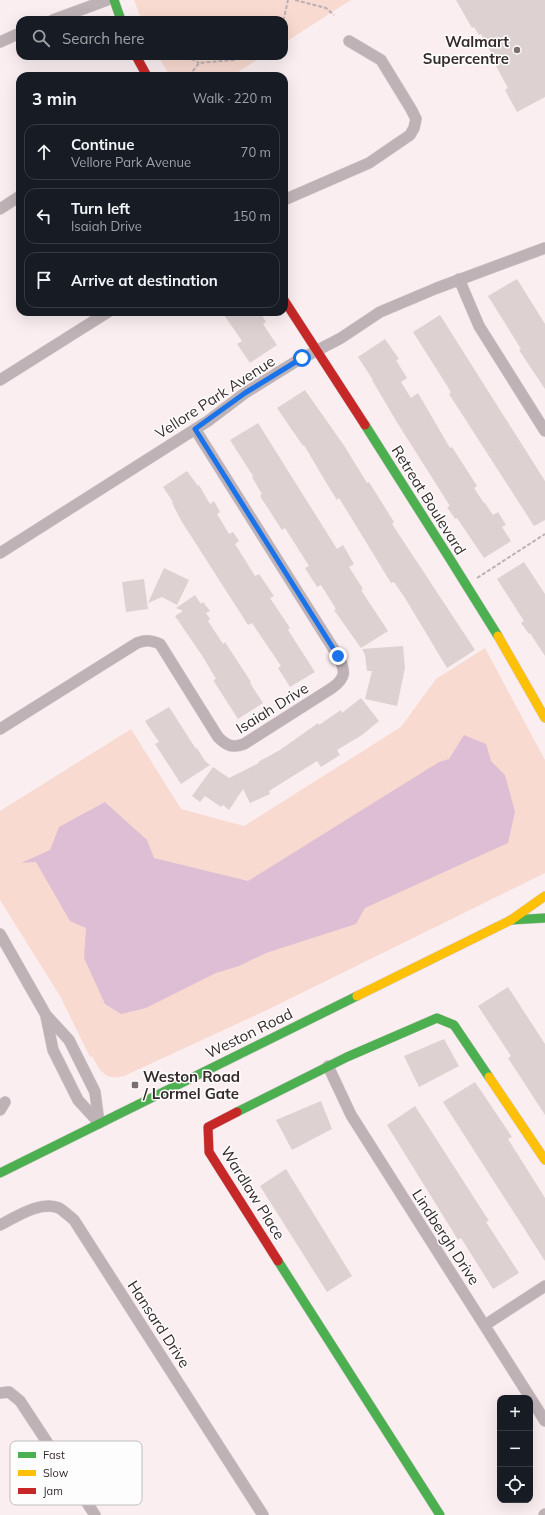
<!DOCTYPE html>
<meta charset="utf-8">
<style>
:root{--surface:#171b24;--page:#20242c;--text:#f1f3f6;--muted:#9ea1a6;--line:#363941}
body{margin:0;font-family:Mulish,sans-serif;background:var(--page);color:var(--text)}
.controls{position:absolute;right:12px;bottom:12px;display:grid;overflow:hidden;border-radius:8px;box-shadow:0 4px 16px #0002}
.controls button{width:36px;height:36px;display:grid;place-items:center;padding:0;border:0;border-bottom:1px solid var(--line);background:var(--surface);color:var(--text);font:20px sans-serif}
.stop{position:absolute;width:12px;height:12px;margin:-9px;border:3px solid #1a73e8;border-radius:50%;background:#fff}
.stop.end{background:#1a73e8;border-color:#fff;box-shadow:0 1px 4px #0008}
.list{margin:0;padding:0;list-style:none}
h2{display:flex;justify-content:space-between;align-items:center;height:52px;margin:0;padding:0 16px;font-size:17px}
h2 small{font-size:13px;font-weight:400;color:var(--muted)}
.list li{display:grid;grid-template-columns:26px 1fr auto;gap:12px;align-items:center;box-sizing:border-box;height:56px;margin:0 8px 8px;padding:0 8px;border:1px solid var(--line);border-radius:12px}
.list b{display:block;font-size:15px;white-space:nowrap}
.list p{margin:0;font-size:13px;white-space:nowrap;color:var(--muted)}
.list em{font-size:13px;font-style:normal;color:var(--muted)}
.icon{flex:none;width:22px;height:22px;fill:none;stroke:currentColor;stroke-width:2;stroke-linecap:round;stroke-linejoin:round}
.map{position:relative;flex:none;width:545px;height:1515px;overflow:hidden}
.search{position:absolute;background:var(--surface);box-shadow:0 4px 16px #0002;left:16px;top:16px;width:272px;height:44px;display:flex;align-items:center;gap:10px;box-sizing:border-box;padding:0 14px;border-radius:12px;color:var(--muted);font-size:15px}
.panel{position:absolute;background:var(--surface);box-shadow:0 4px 16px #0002;left:16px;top:72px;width:272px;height:244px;border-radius:12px}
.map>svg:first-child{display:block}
</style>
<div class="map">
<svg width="545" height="1515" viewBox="0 0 545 1515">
<rect width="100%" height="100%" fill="#faeef0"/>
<!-- green -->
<path fill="#f8dad0" d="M134,0H351L284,43V20H142Z
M158,56H263L232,76H170Z
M485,648L545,760V873L267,1010L124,1076C105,1081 100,1071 92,1056L90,1057L60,996L0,900V811L131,729L181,809L244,826L401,727L436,679Z"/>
<!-- water -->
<path fill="#debed5" d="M464,735L486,744L491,761L505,775L515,812L508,843L365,908L356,924L266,953L239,966L216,973L146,1008L121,1014L105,1004L84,958L86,928L70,921L36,862L21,863L50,850L59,827L105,802L147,840L154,858L248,881L439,762L449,759Z"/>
<!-- building -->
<path fill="#ddd1d1" d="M456,0H545V97L517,112L505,90L508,88L496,66L498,65L481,34L479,35L474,27L472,28Z
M517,279L545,324V389L519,350L521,349L488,296Z
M222,312H260L266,322L263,324L277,345L250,363L237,344L242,341Z
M440,315L545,481V520L534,526L449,394L451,392L413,332Z
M385,339L399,359L396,360L407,378L401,382L411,398L418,393L450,448L452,447L477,486L474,488L484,503H485L493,515L498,512L506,525L502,527L511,541L484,558L457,518L455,519L447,507L450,506L398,424L372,380H373L358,357Z
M305,390L345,447L367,483L369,482L394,522L392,524L475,650L447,668L405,598L394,582L391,583L352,519L339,498L337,500L327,484L304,445L303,446L277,408Z
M258,423L337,549L343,545L354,564L349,567L363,589L361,590L388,631L361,648L334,610L336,609L321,585L317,587L305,568L309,566L285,528L282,530L260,496L262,494L252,477L253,476L230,440Z
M187,471L198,486L199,485L210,504L214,501L220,512L217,514L229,534L233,532L239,541L235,544L255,576L259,574L274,596L270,598L290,628L288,630L315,672L290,687L278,668L281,666L252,623L248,625L182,522L172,503L173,502L163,487Z
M524,562L545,594V656L530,633L529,634L521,623L524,621L497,579Z
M164,568L189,580L177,605L162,597L148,603Z
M144,579L148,609L126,612L122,582Z
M195,595L201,604L203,602L210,611L206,613L210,619L208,621L223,644L225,642L251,682L250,683L263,703L238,719L213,680L216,679L203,657L175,616L183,611L176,608Z
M403,646L405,668L397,706L365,699L372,671H367L365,655L362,649Z
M361,698L379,721L362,735L337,750L340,755L321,767L317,761L269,791L270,794L250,803L243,789L229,810L223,805L221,807L205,796L200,802L192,796L213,767L229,778L259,763L258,762L280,750L318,723L319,725L341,710L342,713Z
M169,707L196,749L197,748L205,761L210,765L181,784L155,744L159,742L145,721Z
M508,987L545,1044V1115L508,1058L511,1056L478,1006Z
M444,1039L459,1066L419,1087L404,1056Z
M475,1082L512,1137L508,1139L545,1198V1261L443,1102Z
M321,1101L332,1129L292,1150L276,1120Z
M415,1106L489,1221L486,1222L519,1273L493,1289L461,1238L458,1240L387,1125Z
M286,1169L352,1276L327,1292L260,1186Z"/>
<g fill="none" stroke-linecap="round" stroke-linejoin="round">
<!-- street casing -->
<g stroke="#d6cccd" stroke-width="12">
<path id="street" d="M53,20L107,0
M0,42L20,33
M284,200L369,163L410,135L414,128L416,119L411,109L381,60L349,41
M0,209L20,196
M459,279L479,326L545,431
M0,380L108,312
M0,553L208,421L245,393L295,362L341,338L380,312L437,288L545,248
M0,729L137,643C146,640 151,640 160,644L218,737C227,746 232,748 244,744L332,688C346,678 346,671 338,656L195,429
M0,934L46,1015L69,1040L95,1092L99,1123
M46,1016L53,1050L78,1100L99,1123
M328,1066L351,1115L545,1421
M0,1110L5,1102
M0,1225C16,1217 41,1200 59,1208C64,1211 69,1216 74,1220L263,1515
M485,1325L545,1286
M0,1393L9,1392L20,1401L95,1515
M544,1515L545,1514"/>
</g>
<!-- fast casing -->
<g stroke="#d6cccd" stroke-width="10">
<path id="fast" d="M114,0L121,20
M365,425L450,559L498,636
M511,920L545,918
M237,1112L347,1057L437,1018L454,1025L489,1077
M0,1173L357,996
M278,1261L440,1515"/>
</g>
<!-- slow casing -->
<g stroke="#d6cccd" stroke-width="10">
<path id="slow" d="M498,636L545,718
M357,996L511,920L545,896
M489,1077L545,1160"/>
</g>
<!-- jam casing -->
<g stroke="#d6cccd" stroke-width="10">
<path id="jam" d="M136,56L147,76
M284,300L365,425
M237,1112L208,1127L209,1152L278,1261"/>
</g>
<!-- path -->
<path stroke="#bcb0b4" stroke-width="2" stroke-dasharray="4 2" stroke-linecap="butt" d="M295,0L326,8L334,15
M282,20L284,18L288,0
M186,56L199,63
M223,56L227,61
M189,76L199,63L234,60L242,56
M477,578L545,534"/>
<!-- street -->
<use href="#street" stroke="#bfb2b7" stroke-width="11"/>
<!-- fast -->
<use href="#fast" stroke="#4caf50" stroke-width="9"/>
<!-- slow -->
<use href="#slow" stroke="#ffc107" stroke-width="9"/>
<!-- jam -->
<use href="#jam" stroke="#c62828" stroke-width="9"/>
</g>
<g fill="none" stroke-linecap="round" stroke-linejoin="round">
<!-- route -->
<path stroke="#1a73e8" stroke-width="5" d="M302,358L245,393L195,429L338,656"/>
</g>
<!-- markers -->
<g fill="#7b6f70" stroke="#fdfdfd" stroke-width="1.5">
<circle cx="517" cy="50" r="4"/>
<rect x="131" y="1081" width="8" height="8" rx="2"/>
</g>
<g text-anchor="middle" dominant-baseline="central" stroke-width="3" stroke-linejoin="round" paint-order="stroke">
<!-- poi labels -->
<g font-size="15" font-weight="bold" fill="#362a2b" stroke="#fdfdfd" text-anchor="end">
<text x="509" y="41">Walmart<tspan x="509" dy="17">Supercentre</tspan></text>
<text x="143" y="1076" text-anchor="start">Weston Road<tspan x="143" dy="17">/ Lormel Gate</tspan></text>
</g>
<!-- street labels -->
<g font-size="15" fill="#362a2b" stroke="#fdfdfd">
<text transform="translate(215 397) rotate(-33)">Vellore Park Avenue</text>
<text transform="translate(429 500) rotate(58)">Retreat Boulevard</text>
<text transform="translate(272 708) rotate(-32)">Isaiah Drive</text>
<text transform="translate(249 1033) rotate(-26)">Weston Road</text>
<text transform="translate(253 1193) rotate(58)">Wardlaw Place</text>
<text transform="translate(446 1237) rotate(57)">Lindbergh Drive</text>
<text transform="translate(159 1324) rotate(57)">Hansard Drive</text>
</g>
</g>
<!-- legend -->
<rect x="10" y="1441" width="132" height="64" rx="6" fill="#fdfdfd" stroke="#c1bebe" stroke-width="1"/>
<rect x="18" y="1452" width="18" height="6" fill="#4caf50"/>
<rect x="18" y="1470" width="18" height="6" fill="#ffc107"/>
<rect x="18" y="1488" width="18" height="6" fill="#c62828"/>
<g font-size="11" fill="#362a2b">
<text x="43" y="1459">Fast</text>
<text x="43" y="1477">Slow</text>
<text x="43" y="1495">Jam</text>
</g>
</svg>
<div class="controls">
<button>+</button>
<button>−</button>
<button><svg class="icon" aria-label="locate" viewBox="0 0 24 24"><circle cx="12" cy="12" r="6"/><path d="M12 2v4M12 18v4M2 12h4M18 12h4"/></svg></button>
</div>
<div class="stop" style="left:302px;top:358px"></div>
<div class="stop end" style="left:338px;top:656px"></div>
<div class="search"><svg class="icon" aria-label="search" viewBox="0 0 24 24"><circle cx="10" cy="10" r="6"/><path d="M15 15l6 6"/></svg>Search here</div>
<section class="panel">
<h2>3 min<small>Walk · 220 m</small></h2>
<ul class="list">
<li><svg class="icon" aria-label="ahead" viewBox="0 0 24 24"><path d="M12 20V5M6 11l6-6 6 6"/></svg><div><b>Continue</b><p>Vellore Park Avenue</p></div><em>70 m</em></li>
<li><svg class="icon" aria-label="left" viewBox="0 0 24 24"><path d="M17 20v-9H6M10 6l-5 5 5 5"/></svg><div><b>Turn left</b><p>Isaiah Drive</p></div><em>150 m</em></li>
<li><svg class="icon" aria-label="arrive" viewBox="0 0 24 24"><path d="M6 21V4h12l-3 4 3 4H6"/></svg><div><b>Arrive at destination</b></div></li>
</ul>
</section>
</div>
